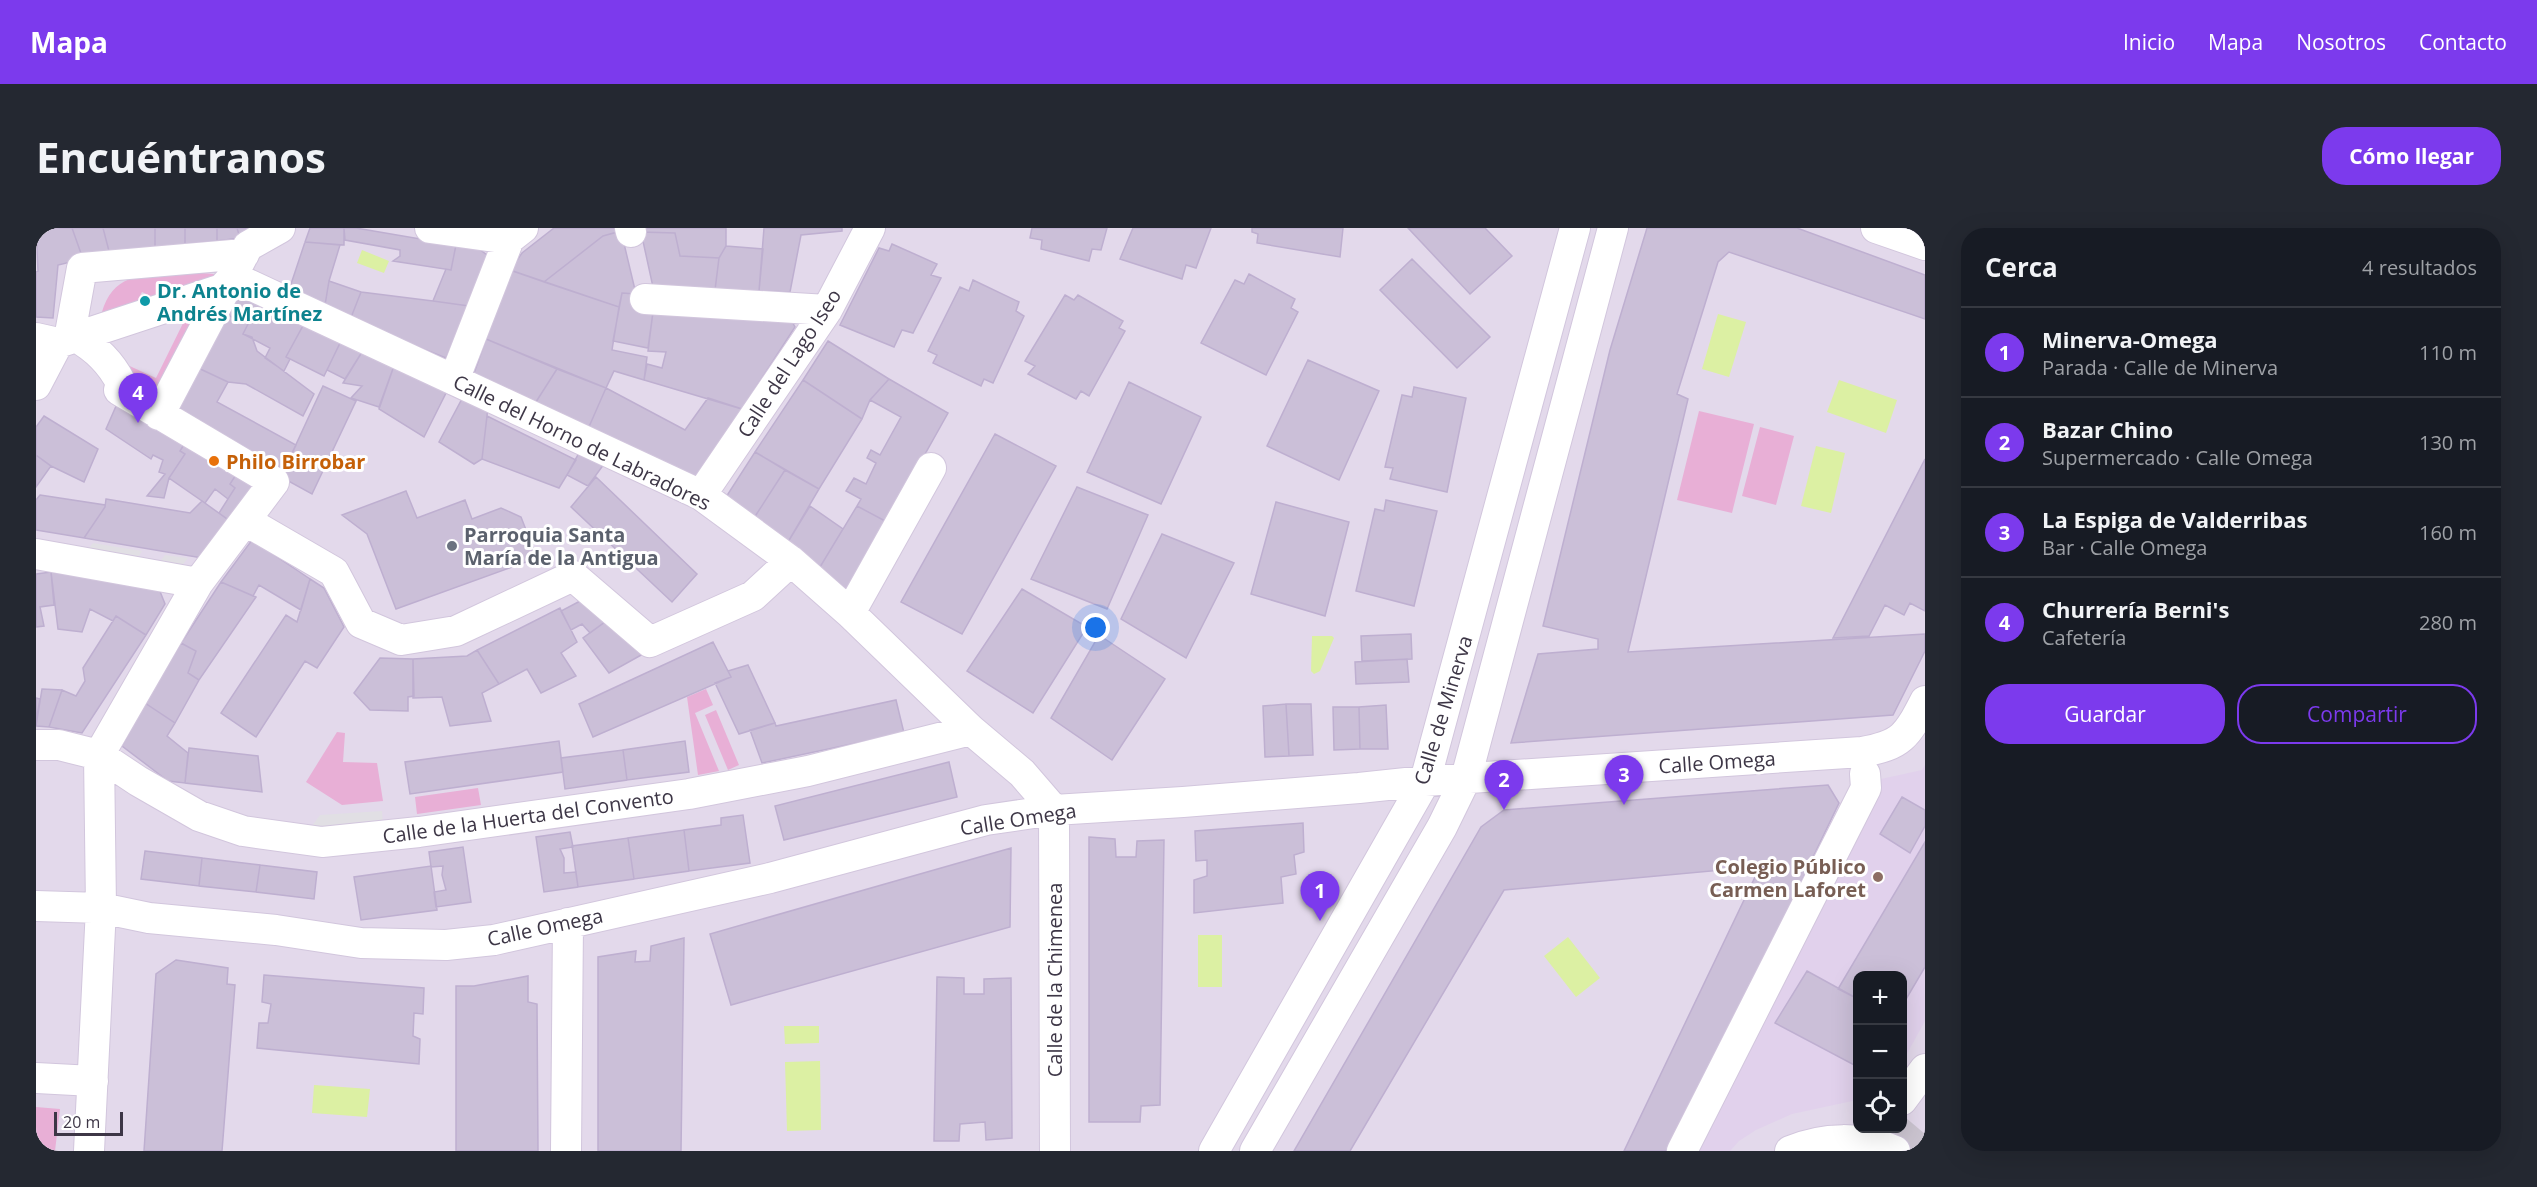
<!DOCTYPE html>
<html lang="es">
<meta charset="utf-8">
<style>
:root{--surface:#171b24;--page:#242831;--text:#f1f3f6;--muted:#9ea1a6;--line:#363941;--accent:#7c3aed}
body{margin:0;font-family:"Open Sans",sans-serif;background:var(--page);color:var(--text)}
.controls{position:absolute;right:18px;bottom:18px;display:grid;overflow:hidden;border-radius:12px;box-shadow:0 6px 24px #0002}
.controls button{width:54px;height:54px;display:grid;place-items:center;padding:0;border:0;border-bottom:2px solid var(--line);background:var(--surface);color:var(--text);font:30px sans-serif}
.scale{position:absolute;left:18px;bottom:15px;width:69px;box-sizing:border-box;padding-left:6px;border:3px solid #3d3646;border-top:0;font-size:16px;line-height:21px;white-space:nowrap;color:#3d3646;-webkit-text-stroke:4px #fff;paint-order:stroke}
.you{position:absolute;left:1060px;top:400px;width:21px;height:21px;margin:-15px;border:4px solid #fff;border-radius:50%;background:#1a73e8;box-shadow:0 0 0 9px #1a73e833}
.badge{display:grid;place-items:center;width:39px;height:39px;border-radius:50%;background:var(--accent);color:#fff;font-size:20px;font-weight:700}
.pin{position:absolute;translate:-50% -50px;filter:drop-shadow(0 2px 3px #0008)}
.pin::after{content:'';position:absolute;top:32px;width:21px;height:18px;background:inherit;clip-path:polygon(0 0,100% 0,50% 100%)}
.list{margin:0;padding:0;list-style:none}
h2{display:flex;justify-content:space-between;align-items:center;height:78px;margin:0;padding:0 24px;font-size:26px}
h2 small{font-size:20px;font-weight:400;color:var(--muted)}
.list li{display:grid;grid-template-columns:39px 1fr auto;gap:18px;align-items:center;box-sizing:border-box;height:90px;padding:0 24px;border-top:2px solid var(--line)}
.list b{display:block;font-size:22px;white-space:nowrap}
.list p{margin:0;font-size:20px;white-space:nowrap;color:var(--muted)}
.list em{font-size:20px;font-style:normal;color:var(--muted)}
.actions{display:flex;gap:12px;padding:18px 24px}
.actions a{flex:1;padding:14px 0;border:2px solid var(--accent);border-radius:24px;text-align:center;font-size:21px;color:var(--accent)}
.actions .main{background:var(--accent);color:#fff}
.icon{flex:none;width:33px;height:33px;fill:none;stroke:currentColor;stroke-width:2;stroke-linecap:round;stroke-linejoin:round}
.map{position:relative;flex:none;width:1889px;height:923px;overflow:hidden;border-radius:24px}
header{display:flex;align-items:center;gap:36px;box-sizing:border-box;height:84px;padding:0 30px;background:var(--accent);color:#fff}
header strong{font-size:28px}
nav{display:flex;gap:33px;margin-inline-start:auto;font-size:21px}
.intro{display:flex;align-items:center;justify-content:space-between;box-sizing:border-box;height:144px;padding:0 36px}
h1{margin:0;font-size:42px}
.button{padding:15px 27px;border-radius:24px;background:var(--accent);color:#fff;font-size:21px;font-weight:700}
main{display:flex;gap:36px;padding:0 36px}
aside{flex:1;background:var(--surface);border-radius:24px;box-shadow:0 6px 24px #0002}
.map>svg:first-child{display:block}
</style>
<header>
<strong>Mapa</strong>
<nav><a>Inicio</a><a>Mapa</a><a>Nosotros</a><a>Contacto</a></nav>
</header>
<div class="intro"><h1>Encuéntranos</h1><a class="button">Cómo llegar</a></div>
<main>
<div class="map">
<svg width="1889" height="923" viewBox="0 0 1889 923">
<rect width="100%" height="100%" fill="#eee7f3"/>
<!-- residential -->
<path fill="#e3d9eb" fill-rule="evenodd" d="M0,0H1889V923H0ZM1822,748H1866V900H1822Z"/>
<!-- education -->
<path fill="#e1d1ec" d="M1889,537V793L1867,833L1866,748H1822L1821,872L1756,886L1720,902L1703,913L1694,923H1657L1845,551L1886,542Z"/>
<!-- green -->
<path fill="#e8afd6" d="M135,42L188,47L119,70L106,64L99,77L64,92C73,50 96,48 135,42Z
M183,69L125,179L83,151L87,135L120,150L155,79Z
M1663,183L1718,196L1696,285L1641,272Z
M1724,199L1758,208L1740,277L1706,268Z
M670,461L677,477L659,485L683,543L662,547L651,469Z
M680,482L703,537L692,542L669,487Z
M301,504L309,505L307,534L341,535L347,573L306,577L270,554Z
M442,560L445,577L381,586L379,569Z
M0,879L24,881L19,923H0Z"/>
<!-- parking -->
<path fill="#e1dfe4" d="M57,315L106,323L97,338L44,330Z
M129,327L152,330L140,345L118,341Z
M346,583L347,597L273,602L284,587Z"/>
<!-- water -->
<path fill="#dcf0a3" d="M326,22L353,33L348,45L321,35Z
M1682,86L1710,94L1693,149L1666,141Z
M1803,152L1861,172L1850,205L1791,184Z
M1780,218L1809,225L1795,285L1765,278Z
M1276,408H1296L1298,410L1284,443L1278,446L1275,443Z
M1162,707H1186V759H1162Z
M1532,709L1564,750L1540,769L1508,728Z
M748,798H783V815L749,816Z
M784,833L785,902L751,903L749,834Z
M278,857L334,861L331,889L276,885Z"/>
<!-- building -->
<path fill="#cbbfd8" stroke="#beafd0" stroke-width="1.5" d="M0,0H36L47,31L22,37L17,90L0,89V44L2,43Z
M36,0H67L74,27L47,31Z
M67,0H119V20L74,27Z
M119,0H149V16L119,20Z
M149,0H181V13L149,16Z
M181,0H201L204,10L181,13Z
M201,0H223L204,10Z
M274,0H308V17L269,14Z
M308,0H320L420,17L415,42L357,33L364,28V22L309,12Z
M518,0H585V3L567,8L508,54L474,42L486,25Z
M605,0H690V18L683,30L644,28L639,5L605,4Z
M728,0H806V3L765,7L754,64L723,63Z
M996,0H1071L1065,22L1056,21L1053,33L1005,21L1006,12L994,10Z
M1097,0H1175L1160,40L1150,37L1146,51L1084,31Z
M1216,0H1307L1304,29L1221,15L1222,6L1216,4Z
M1372,0H1449L1476,28L1434,66Z
M1611,0H1761L1889,47V91L1693,24L1682,34L1641,166L1652,171L1592,424L1889,406V423L1857,487L1475,515L1502,426L1562,421V411L1507,398L1574,122Z
M585,3L600,66L586,65L583,79L508,54L567,8Z
M605,4L639,5L644,28L683,30L679,62L617,59Z
M269,14L304,17L293,53L288,83L251,68Z
M856,16L901,36L895,47L905,50L877,105L866,102L858,119L804,97L843,20L853,23Z
M420,17L443,21L455,30L433,78L397,73L410,41L415,42Z
M690,18L727,21L723,63L679,62L683,30Z
M1376,31L1454,109L1421,140L1344,62Z
M474,42L583,79L576,122L611,129L608,152L578,143L570,160L450,111Z
M1213,46L1259,71L1255,80L1262,84L1230,147L1165,115L1199,52L1208,56Z
M937,52L983,74L980,83L988,88L957,155L948,151L945,158L897,135L901,127L892,123L924,59L933,63Z
M293,53L325,64L314,92L288,83Z
M200,59L269,94L250,129L254,131L248,143L229,130L234,120L207,106L212,96L187,85Z
M325,64L397,73L433,78L410,130L314,92Z
M586,65L600,66L617,84L612,120L577,113Z
M1029,67L1038,72L1042,67L1087,93L1083,100L1089,103L1053,168L1045,163L1040,171L992,146L999,138L989,133Z
M617,84L754,90L759,99L706,181L608,152L611,136L626,140L630,124L612,123Z
M187,85L212,96L207,106L216,109L221,123L278,166L267,188L210,156L192,154L160,139Z
M269,94L305,113L288,148L250,129Z
M450,111L521,141L498,177L436,151Z
M305,113L326,124L309,151L291,142Z
M792,113L853,151L834,172L826,191L767,152Z
M326,124L359,135L343,179L315,170L326,158L307,155Z
M1272,132L1343,163L1303,252L1231,218Z
M359,135L412,161L388,209L343,181Z
M160,139L192,154L181,174L260,217L245,249L134,190Z
M521,141L570,160L552,201L498,177Z
M853,151L912,185L851,294L821,278L825,271L810,263L818,250L830,256L840,235L831,230L835,222L844,227L865,189L834,172Z
M767,152L826,191L783,261L719,224Z
M1093,154L1165,189L1125,276L1051,244Z
M287,158L320,173L276,266L245,249Z
M1378,159L1430,170L1411,264L1354,251L1357,240L1349,239L1366,167L1376,169Z
M570,160L649,202L672,170L706,181L662,249L552,201Z
M84,169L152,210L144,223L149,226L133,250L128,270L111,268L129,246L123,244L127,232L117,227L115,231L70,201Z
M427,169L452,179L446,231L438,236L403,214Z
M8,188L62,221L48,254L15,238L0,227V199Z
M451,188L540,232L523,260L446,231Z
M959,206L1020,238L926,406L865,374Z
M152,210L203,242L194,256L199,260L192,271L179,261L169,275L133,250L149,226L144,223Z
M544,223L568,236L552,258L531,247Z
M719,224L749,242L718,290L690,269Z
M0,227L15,238L0,259Z
M1889,231V383L1874,375L1868,387L1849,377L1833,408L1797,410Z
M203,242L224,256L198,296L183,285L199,260L194,256Z
M749,242L783,261L752,314L718,290Z
M560,249L661,346L636,374L535,279Z
M1041,259L1112,287L1071,381L995,351Z
M370,263L381,290L429,272L436,291L465,280L485,289L501,330L360,381L331,306L306,287Z
M4,267L69,277V279L48,310L0,302V272Z
M70,271L154,285L166,273L198,296L172,331L48,310L69,279Z
M1350,272L1401,283L1378,378L1320,363L1339,281L1348,283Z
M1240,274L1313,294L1289,388L1215,366Z
M774,278L807,301L784,339L752,314Z
M821,278L851,294L813,364L784,339Z
M1126,306L1198,335L1150,430L1085,391Z
M216,312L274,351L265,382L223,357L217,368L185,354Z
M15,344L123,361L129,376L110,407L80,388L77,393L54,381L46,404L22,401Z
M15,344L18,377L4,379L8,398L0,399V346Z
M274,351L288,360L308,399L281,440L269,433L220,509L185,485L250,387L261,394Z
M185,354L220,369L163,452L152,445L160,423L145,415Z
M986,361L1051,399L997,485L931,443Z
M548,371L573,391L554,405L546,396L535,402L525,383Z
M524,380L541,414L525,425L540,448L505,465L491,441L463,456L441,422Z
M80,388L110,407L46,505L13,499L26,462L40,468L49,453L47,440Z
M573,391L607,426L573,445L547,410Z
M1375,406L1376,431L1326,433L1325,408Z
M1063,407L1129,451L1076,532L1015,490Z
M677,414L695,449L557,509L543,476Z
M145,415L160,423L152,445L163,452L139,495L109,475Z
M441,422L463,456L446,465L455,493L414,498L406,469L377,470V431L431,428Z
M344,430L377,431L378,468L372,469V483L334,482L318,465Z
M1371,431L1373,454L1320,456L1319,434Z
M712,437L739,495L703,506L679,455L695,449L692,443Z
M6,461L26,462L13,499L0,498Z
M0,470L4,471L0,494Z
M860,472L868,505L726,535L714,502L739,495L740,498Z
M109,475L139,495L131,508L152,525L149,555L132,553L86,518Z
M1250,476L1253,528L1229,529L1227,478Z
M1250,476H1275L1277,527L1253,528Z
M1350,477L1352,521H1324L1323,479Z
M1297,479H1323L1324,521L1298,522Z
M523,513L527,544L374,566L369,534Z
M649,513L653,544L591,552L587,522Z
M153,520L222,528L226,564L149,555Z
M587,522L591,552L529,561L525,530Z
M913,534L921,569L748,612L739,578Z
M1792,557L1803,575L1636,923H1588L1719,649L1718,639L1468,662L1314,923H1258L1445,599L1468,582Z
M1866,569L1889,582V598L1874,625L1844,606Z
M707,587L714,635L653,643L648,602L685,597V590Z
M1267,595L1268,624L1258,627L1260,646L1245,649L1247,675L1158,685V652L1171,648V632L1160,633L1159,603Z
M648,602L653,643L598,651L592,610Z
M534,604L537,619L524,621L528,630V645L540,644L542,659L508,664L500,609Z
M1053,609L1079,611L1080,629H1100L1101,613L1128,612L1124,877L1105,878L1104,894H1053Z
M592,610L598,651L542,659L536,618Z
M1889,614V739L1866,778V748H1822V771L1802,761Z
M427,619L435,674L400,679L398,664L410,662L406,647L407,638L395,639L393,624Z
M975,620L974,699L695,777L674,706Z
M109,623L166,630L163,658L105,651Z
M166,630L224,637L220,664L163,658Z
M224,637L281,644L278,671L220,664Z
M395,638L401,682L325,692L318,649Z
M648,710L645,923H562V729L600,723L599,734L614,733L615,718Z
M140,732L192,740L191,756L199,757L186,923H108L120,746Z
M1771,743L1822,771V839L1739,795Z
M228,747L388,760L387,786L378,785L377,808L384,811L383,836L221,820L223,795H232L235,776L226,774Z
M492,748V774L501,776L502,923H420V758H438Z
M901,749L928,750V766H948V751L975,750L976,910L950,912L949,894L924,896L923,913H898Z"/>
<g fill="none" stroke-linecap="round" stroke-linejoin="round">
<!-- major-tunnel -->
<path stroke="#cbc4d0" stroke-width="33" stroke-dasharray="33 16" stroke-linecap="butt" d="M1858,923L1889,886"/>
<!-- minor casing -->
<g stroke="#d2c6dd" stroke-width="32">
<path id="minor" d="M394,0L473,11L487,0
M594,0L595,4
M1840,0L1889,17
M197,49L665,267L755,333L814,385L935,502L986,545L1018,582
M609,71L791,82
M40,109C60,120 75,135 85,155L83,162L238,254L162,355L63,527
M0,110L22,115L186,61L196,50
M33,111L46,40L208,26
M418,152L473,11
M0,157L22,115
M123,187L212,18L244,0
M665,267L791,82L834,0
M210,293L298,344L325,395L365,412L420,403L537,348L614,414L717,368L755,333
M0,326L162,355
M814,385L895,240
M0,517H23L63,527L102,553L163,588L207,603L286,614L383,604L653,566L772,543L935,502
M1018,582L1019,923
M0,678L65,680L113,690L240,702L325,715L410,717L458,712L734,650L950,592L1018,582L1147,574L1323,560L1389,553L1826,524C1866,517 1871,508 1889,473
M0,850L57,853
M1866,872L1889,841
M53,923L65,680L63,527
M530,923L532,695
M1178,923L1389,553L1539,0
M1219,923L1406,599L1430,550L1577,0
M1646,923L1830,560L1829,546
M1754,923C1787,909 1826,908 1859,923"/>
</g>
<!-- minor -->
<use href="#minor" stroke="#fff" stroke-width="30"/>
</g>
<!-- markers -->
<circle fill="#0f9aa8" stroke="#fff" stroke-width="2" cx="109" cy="73" r="6"/>
<circle fill="#e8710a" stroke="#fff" stroke-width="2" cx="178" cy="233" r="6"/>
<circle fill="#6b7280" stroke="#fff" stroke-width="2" cx="416" cy="318" r="6"/>
<circle fill="#8d6e63" stroke="#fff" stroke-width="2" cx="1842" cy="649" r="6"/>
<g text-anchor="middle" dominant-baseline="central" stroke-width="6" stroke-linejoin="round" paint-order="stroke">
<!-- culture labels -->
<g font-size="20" font-weight="bold" fill="#0d838f" stroke="#fff" text-anchor="start">
<text x="121" y="62">Dr. Antonio de<tspan x="121" dy="23">Andrés Martínez</tspan></text>
</g>
<!-- street labels -->
<g font-size="20" fill="#3d3646" stroke="#fff">
<text transform="translate(753 135) rotate(-57)">Calle del Lago Iseo</text>
<text transform="translate(546 214) rotate(26)">Calle del Horno de Labradores</text>
<text transform="translate(1407 482) rotate(-73)">Calle de Minerva</text>
<text transform="translate(1681 534) rotate(-4)">Calle Omega</text>
<text transform="translate(492 588) rotate(-8)">Calle de la Huerta del Convento</text>
<text transform="translate(982 591) rotate(-9)">Calle Omega</text>
<text transform="translate(509 699) rotate(-12)">Calle Omega</text>
<text transform="translate(1018 752) rotate(-90)">Calle de la Chimenea</text>
</g>
<!-- food labels -->
<g font-size="20" font-weight="bold" fill="#c56008" stroke="#fff" text-anchor="start">
<text x="190" y="233">Philo Birrobar</text>
</g>
<!-- worship labels -->
<g font-size="20" font-weight="bold" fill="#5b616d" stroke="#fff" text-anchor="start">
<text x="428" y="306">Parroquia Santa<tspan x="428" dy="23">María de la Antigua</tspan></text>
</g>
<!-- education labels -->
<g font-size="20" font-weight="bold" fill="#785e54" stroke="#fff" text-anchor="end">
<text x="1830" y="638">Colegio Público<tspan x="1830" dy="23">Carmen Laforet</tspan></text>
</g>
</g>
</svg>
<div class="controls">
<button>+</button>
<button>−</button>
<button><svg class="icon" aria-label="locate" viewBox="0 0 24 24"><circle cx="12" cy="12" r="6"/><path d="M12 2v4M12 18v4M2 12h4M18 12h4"/></svg></button>
</div>
<div class="scale">20 m</div>
<div class="you"></div>
<div class="pin badge" style="left:1284px;top:693px">1</div>
<div class="pin badge" style="left:1468px;top:582px">2</div>
<div class="pin badge" style="left:1588px;top:577px">3</div>
<div class="pin badge" style="left:102px;top:195px">4</div>
</div>
<aside>
<h2>Cerca<small>4 resultados</small></h2>
<ul class="list">
<li><span class="badge">1</span><div><b>Minerva-Omega</b><p>Parada · Calle de Minerva</p></div><em>110 m</em></li>
<li><span class="badge">2</span><div><b>Bazar Chino</b><p>Supermercado · Calle Omega</p></div><em>130 m</em></li>
<li><span class="badge">3</span><div><b>La Espiga de Valderribas</b><p>Bar · Calle Omega</p></div><em>160 m</em></li>
<li><span class="badge">4</span><div><b>Churrería Berni's</b><p>Cafetería</p></div><em>280 m</em></li>
</ul>
<div class="actions"><a class="main">Guardar</a><a>Compartir</a></div>
</aside>
</main>
